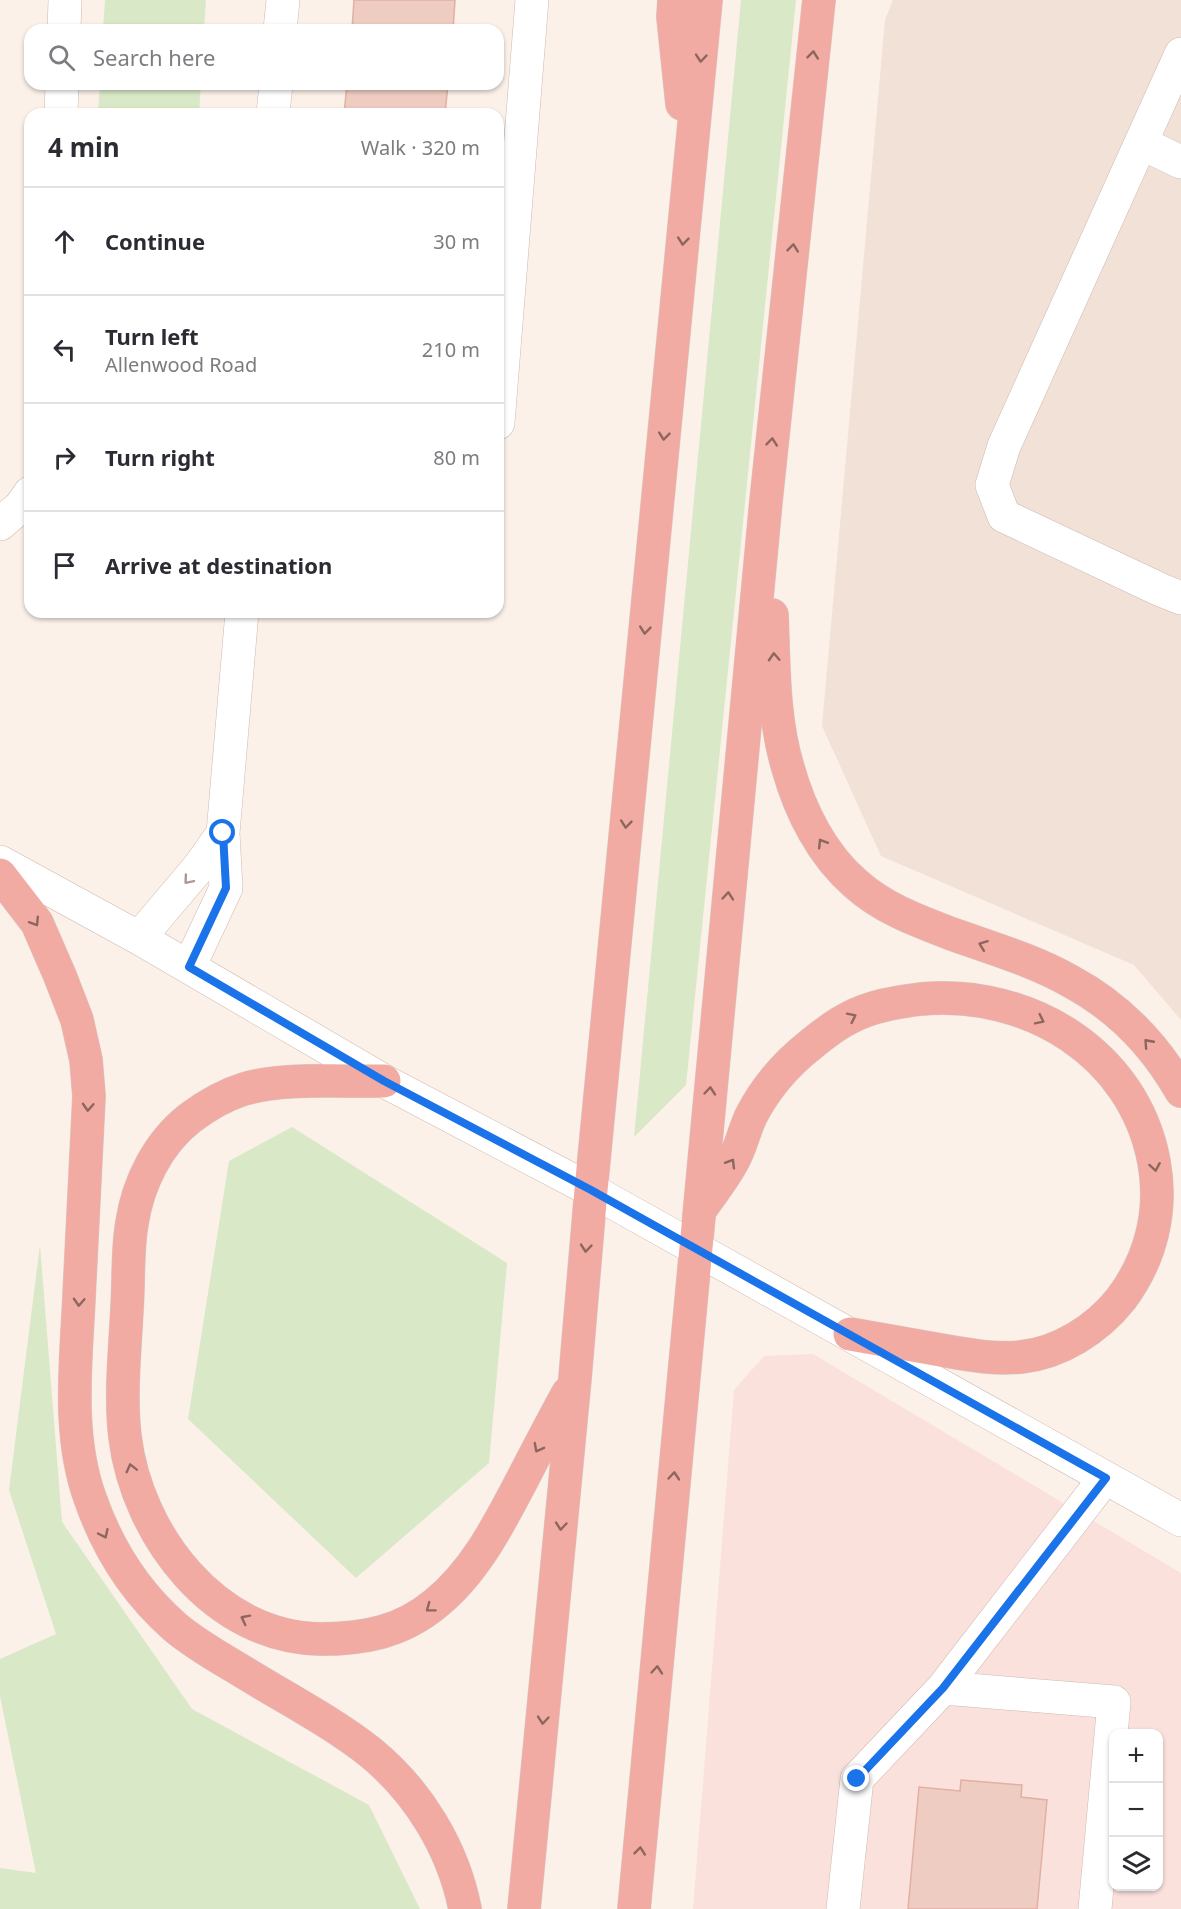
<!DOCTYPE html>
<meta charset="utf-8">
<style>
:root{--surface:#fff;--page:#f2f2f3;--text:#2b2b33;--muted:#7c7c81;--line:#e1e1e2}
body{margin:0;font-family:"Noto Sans",sans-serif;background:var(--page);color:var(--text)}
.controls{position:absolute;right:18px;bottom:18px;display:grid;overflow:hidden;border-radius:12px;box-shadow:0 2px 4px #0004}
.controls button{width:54px;height:54px;display:grid;place-items:center;padding:0;border:0;border-bottom:2px solid var(--line);background:var(--surface);color:var(--text);font:30px sans-serif}
.stop{position:absolute;width:18px;height:18px;margin:-14px;border:4px solid #1a73e8;border-radius:50%;background:#fff}
.stop.end{background:#1a73e8;border-color:#fff;box-shadow:0 2px 6px #0008}
.list{margin:0;padding:0;list-style:none}
h2{display:flex;justify-content:space-between;align-items:center;height:78px;margin:0;padding:0 24px;font-size:26px}
h2 small{font-size:20px;font-weight:400;color:var(--muted)}
.list li{display:grid;grid-template-columns:39px 1fr auto;gap:18px;align-items:center;box-sizing:border-box;height:108px;padding:0 24px;border-top:2px solid var(--line)}
.list b{display:block;font-size:22px;white-space:nowrap}
.list p{margin:0;font-size:20px;white-space:nowrap;color:var(--muted)}
.list em{font-size:20px;font-style:normal;color:var(--muted)}
.icon{flex:none;width:33px;height:33px;fill:none;stroke:currentColor;stroke-width:2;stroke-linecap:round;stroke-linejoin:round}
.map{position:relative;flex:none;width:1181px;height:1909px;overflow:hidden}
.search{position:absolute;background:var(--surface);box-shadow:0 2px 4px #0004;left:24px;top:24px;width:480px;height:66px;display:flex;align-items:center;gap:15px;box-sizing:border-box;padding:0 21px;border-radius:18px;color:var(--muted);font-size:22px}
.panel{position:absolute;background:var(--surface);box-shadow:0 2px 4px #0004;left:24px;top:108px;width:480px;height:510px;border-radius:18px}
.map>svg:first-child{display:block}
</style>
<div class="map">
<svg width="1181" height="1909" viewBox="0 0 1181 1909">
<rect width="100%" height="100%" fill="#fbf1e8"/>
<!-- residential -->
<path fill="#f2e1d6" d="M893,0H1181V1020L1134,965L881,856L822,726L885,20Z"/>
<!-- commercial -->
<path fill="#fbe1dc" fill-rule="evenodd" d="M813,1354L1181,1573V1909H693L734,1390L764,1356ZM1114,1734H1158V1886H1114Z"/>
<!-- green -->
<path fill="#d9e8c7" d="M105,0H206L204,30H103Z
M741,0H796L686,1085L634,1137Z
M100,84H201L199,114H98Z
M292,1127L507,1263L489,1463L356,1578L188,1419L229,1161Z
M40,1245L62,1522L192,1709L369,1805L420,1909H0V1868L36,1873L0,1696V1659L56,1634L9,1490Z"/>
<!-- building -->
<path fill="#efccc1" stroke="#e1b0a2" stroke-width="1.5" d="M354,0H455L453,30H352Z
M347,84H448L445,114H344Z
M961,1780L1022,1785L1021,1797L1047,1800L1037,1909H908L919,1787L960,1791Z"/>
<g fill="none" stroke-linecap="round" stroke-linejoin="round">
<!-- minor casing -->
<g stroke="#cfb9b1" stroke-width="34">
<path id="minor" d="M64,30L65,0
M280,30L283,0
M1181,54L1004,446L992,485L1004,516L1161,590L1181,598
M61,114L62,84
M273,114L276,84
M1141,143L1181,162
M498,423L532,0
M0,524L20,507L30,493
M0,862L139,938L384,1081L591,1190L1181,1520
M139,938L199,867L223,833
M189,967L226,888L223,833L242,612
M843,1909L857,1779L943,1688
M1095,1909L1114,1702L943,1688L1105,1478"/>
</g>
<!-- highway casing -->
<g stroke="#d8cfcd" stroke-width="34">
<path id="highway" d="M674,0L673,17L682,104
M772,615C774,666 773,719 788,768C800,811 822,855 856,884C884,909 918,921 952,934C991,948 1033,960 1070,981C1117,1006 1155,1045 1181,1091
M0,875L37,923L60,976L77,1020L86,1060L89,1096C86,1163 82,1230 79,1297C76,1363 67,1434 90,1498C107,1547 135,1592 175,1627C196,1645 222,1659 245,1673C287,1699 332,1722 370,1752C418,1791 453,1848 465,1909
M384,1081C341,1082 285,1077 244,1089C225,1095 206,1106 190,1118C158,1143 138,1183 132,1223C127,1251 129,1280 127,1308C125,1351 120,1395 125,1437C137,1535 215,1638 321,1639C364,1639 401,1632 435,1604C475,1572 499,1524 522,1480C537,1451 552,1422 568,1393
M700,1210C711,1194 724,1178 733,1161C741,1147 744,1131 751,1116C765,1089 785,1065 809,1046C821,1036 835,1025 849,1018C871,1006 897,1002 921,999C1028,989 1134,1053 1154,1162C1163,1211 1151,1259 1121,1299C1097,1329 1060,1353 1021,1357C992,1360 964,1354 935,1349C907,1344 878,1339 850,1334
M524,1909L575,1378L591,1190L706,0
M634,1909L766,501L819,0"/>
</g>
<!-- minor -->
<use href="#minor" stroke="#fff" stroke-width="33"/>
<!-- highway -->
<use href="#highway" stroke="#f1aba3" stroke-width="33"/>
</g>
<!-- one-way arrows -->
<defs><path id="oneway-chevron" d="M-2-3.5L2.5 0L-2 3.5" fill="none" stroke-width="1.6" stroke-linecap="round" stroke-linejoin="round" transform="scale(1.5)"/></defs>
<g stroke="#8d665e">
<use href="#oneway-chevron" transform="translate(813 55) rotate(-84)"/>
<use href="#oneway-chevron" transform="translate(701 58) rotate(95)"/>
<use href="#oneway-chevron" transform="translate(683 241) rotate(96)"/>
<use href="#oneway-chevron" transform="translate(793 248) rotate(-84)"/>
<use href="#oneway-chevron" transform="translate(664 436) rotate(96)"/>
<use href="#oneway-chevron" transform="translate(772 442) rotate(-84)"/>
<use href="#oneway-chevron" transform="translate(645 630) rotate(96)"/>
<use href="#oneway-chevron" transform="translate(774 657) rotate(-93)"/>
<use href="#oneway-chevron" transform="translate(626 824) rotate(96)"/>
<use href="#oneway-chevron" transform="translate(822 843) rotate(-122)"/>
<use href="#oneway-chevron" transform="translate(728 896) rotate(-85)"/>
<use href="#oneway-chevron" transform="translate(35 922) rotate(58)"/>
<use href="#oneway-chevron" transform="translate(983 945) rotate(-159)"/>
<use href="#oneway-chevron" transform="translate(852 1017) rotate(-26)"/>
<use href="#oneway-chevron" transform="translate(1040 1020) rotate(26)"/>
<use href="#oneway-chevron" transform="translate(1148 1043) rotate(-132)"/>
<use href="#oneway-chevron" transform="translate(710 1091) rotate(-85)"/>
<use href="#oneway-chevron" transform="translate(88 1107) rotate(93)"/>
<use href="#oneway-chevron" transform="translate(731 1163) rotate(-59)"/>
<use href="#oneway-chevron" transform="translate(1155 1167) rotate(80)"/>
<use href="#oneway-chevron" transform="translate(586 1248) rotate(95)"/>
<use href="#oneway-chevron" transform="translate(79 1302) rotate(93)"/>
<use href="#oneway-chevron" transform="translate(538 1448) rotate(118)"/>
<use href="#oneway-chevron" transform="translate(131 1468) rotate(-104)"/>
<use href="#oneway-chevron" transform="translate(674 1476) rotate(-85)"/>
<use href="#oneway-chevron" transform="translate(561 1526) rotate(95)"/>
<use href="#oneway-chevron" transform="translate(104 1534) rotate(65)"/>
<use href="#oneway-chevron" transform="translate(430 1608) rotate(143)"/>
<use href="#oneway-chevron" transform="translate(245 1619) rotate(-153)"/>
<use href="#oneway-chevron" transform="translate(657 1670) rotate(-85)"/>
<use href="#oneway-chevron" transform="translate(543 1720) rotate(95)"/>
<use href="#oneway-chevron" transform="translate(640 1851) rotate(-84)"/>
</g>
<use stroke="#ac9994" href="#oneway-chevron" transform="translate(188 880) rotate(130)"/>
<g fill="none" stroke-linecap="round" stroke-linejoin="round">
<!-- route -->
<path stroke="#1a73e8" stroke-width="8" d="M223,833L226,888L189,967L384,1081L591,1190L1106,1478L943,1688L857,1779"/>
</g>
</svg>
<div class="controls">
<button>+</button>
<button>−</button>
<button><svg class="icon" aria-label="layers" viewBox="0 0 24 24"><path d="M12 4l9 5-9 5-9-5zM3 14l9 5 9-5"/></svg></button>
</div>
<div class="stop" style="left:223px;top:833px"></div>
<div class="stop end" style="left:857px;top:1779px"></div>
<div class="search"><svg class="icon" aria-label="search" viewBox="0 0 24 24"><circle cx="10" cy="10" r="6"/><path d="M15 15l6 6"/></svg>Search here</div>
<section class="panel">
<h2>4 min<small>Walk · 320 m</small></h2>
<ul class="list">
<li><svg class="icon" aria-label="ahead" viewBox="0 0 24 24"><path d="M12 20V5M6 11l6-6 6 6"/></svg><div><b>Continue</b></div><em>30 m</em></li>
<li><svg class="icon" aria-label="left" viewBox="0 0 24 24"><path d="M17 20v-9H6M10 6l-5 5 5 5"/></svg><div><b>Turn left</b><p>Allenwood Road</p></div><em>210 m</em></li>
<li><svg class="icon" aria-label="right" viewBox="0 0 24 24"><path d="M7 20v-9h11M14 6l5 5-5 5"/></svg><div><b>Turn right</b></div><em>80 m</em></li>
<li><svg class="icon" aria-label="arrive" viewBox="0 0 24 24"><path d="M6 21V4h12l-3 4 3 4H6"/></svg><div><b>Arrive at destination</b></div></li>
</ul>
</section>
</div>
